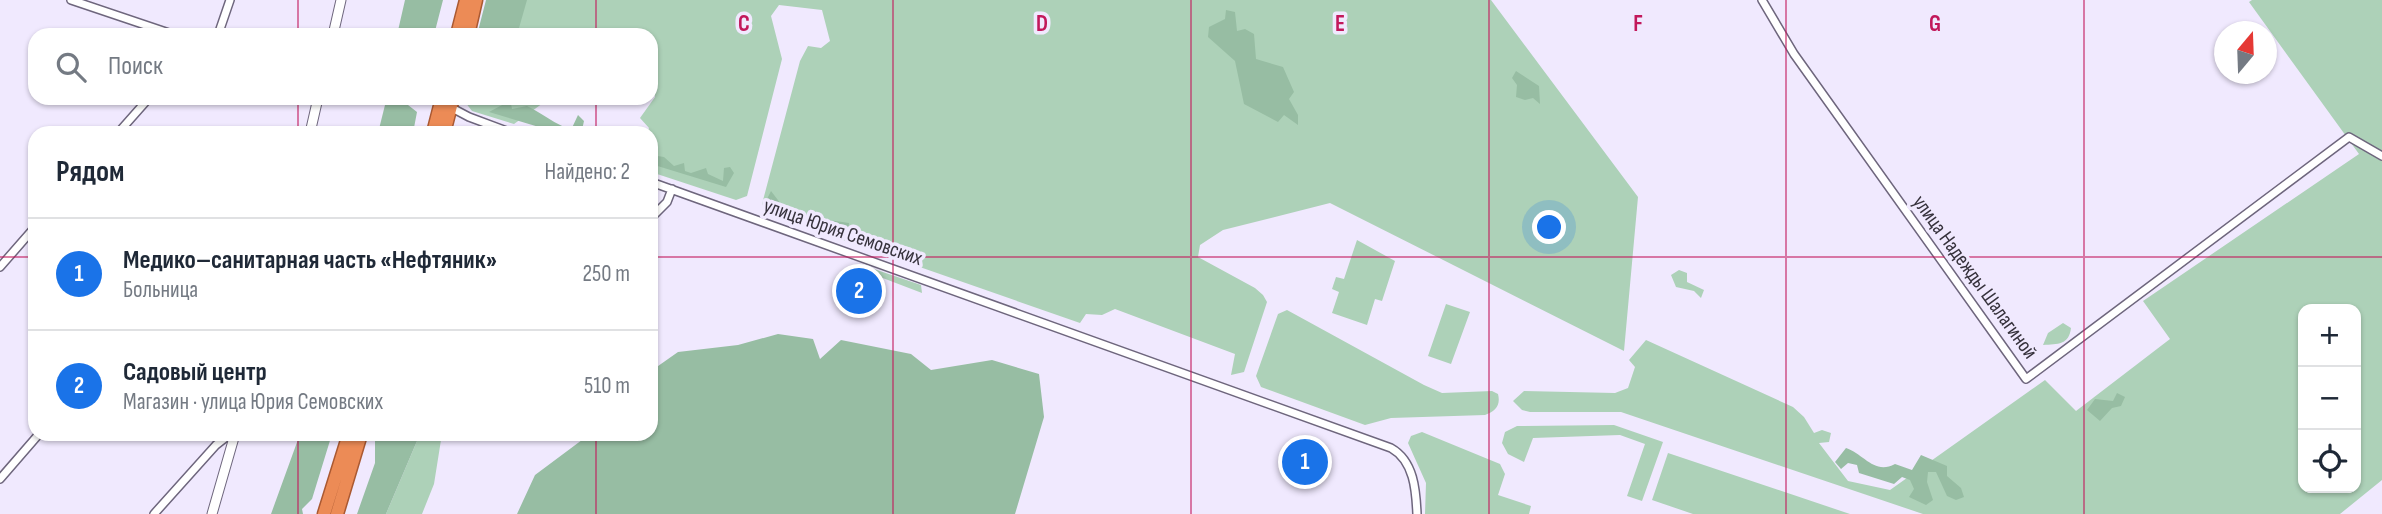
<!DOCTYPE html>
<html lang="ru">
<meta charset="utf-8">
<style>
:root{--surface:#fff;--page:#f6f6f7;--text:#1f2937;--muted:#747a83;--line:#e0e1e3;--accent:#1a73e8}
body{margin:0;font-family:"Sofia Sans Condensed",sans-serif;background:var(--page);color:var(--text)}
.controls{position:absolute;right:21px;bottom:21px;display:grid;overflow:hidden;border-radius:14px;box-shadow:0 2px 5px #0004}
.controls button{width:63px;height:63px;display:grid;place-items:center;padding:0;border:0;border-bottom:2px solid var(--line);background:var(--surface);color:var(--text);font:35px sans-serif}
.compass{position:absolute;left:2214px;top:21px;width:63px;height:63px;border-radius:50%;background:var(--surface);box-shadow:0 2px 5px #0004;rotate:19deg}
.you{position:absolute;left:1550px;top:228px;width:24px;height:24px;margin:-18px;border:5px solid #fff;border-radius:50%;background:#1a73e8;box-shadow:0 0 0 10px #1a73e833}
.badge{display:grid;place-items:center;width:46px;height:46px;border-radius:50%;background:var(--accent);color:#fff;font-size:23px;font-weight:700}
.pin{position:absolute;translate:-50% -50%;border:4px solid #fff;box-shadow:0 2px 7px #0006}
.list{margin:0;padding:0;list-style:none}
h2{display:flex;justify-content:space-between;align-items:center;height:91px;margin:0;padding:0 28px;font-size:30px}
h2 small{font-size:23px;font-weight:400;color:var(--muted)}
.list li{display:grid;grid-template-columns:46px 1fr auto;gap:21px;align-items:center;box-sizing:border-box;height:112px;padding:0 28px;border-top:2px solid var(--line)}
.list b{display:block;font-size:26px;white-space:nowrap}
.list p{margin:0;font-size:23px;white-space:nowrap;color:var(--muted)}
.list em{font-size:23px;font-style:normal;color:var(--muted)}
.icon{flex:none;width:38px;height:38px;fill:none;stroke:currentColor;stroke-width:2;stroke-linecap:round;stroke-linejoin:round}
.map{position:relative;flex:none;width:2382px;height:514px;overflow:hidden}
.search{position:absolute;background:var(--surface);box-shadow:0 2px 5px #0004;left:28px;top:28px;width:630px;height:77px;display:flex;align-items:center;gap:18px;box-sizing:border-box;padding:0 24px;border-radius:21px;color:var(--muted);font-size:26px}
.panel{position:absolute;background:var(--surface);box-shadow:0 2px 5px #0004;left:28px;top:126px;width:630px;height:315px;border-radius:21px}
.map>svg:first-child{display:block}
</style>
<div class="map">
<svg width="2382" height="514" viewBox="0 0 2382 514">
<rect width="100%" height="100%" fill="#f0e9fe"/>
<!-- green -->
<path fill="#add1b8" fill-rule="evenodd" d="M487,0H1491L1638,197L1624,351L1330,203L1223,230L1200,245L1198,257L1255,288L1263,295L1267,302L1244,372L1231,375L1235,354L1115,309L1102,315L1086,314L1080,323L768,214L762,204L800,61L808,46L821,48L830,41L822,10L779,5L771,16L782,59L747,196L736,200L651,172V154H655L651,148V133H647L649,128L640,118L655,97L651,80V35H478Z
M2252,0H2382V480L2340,514H1923L1621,412H1530L1522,410L1513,401L1524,391L1615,393L1628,388L1635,367L1629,360L1646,340L1793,407L1804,417L1814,433L1822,430L1831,433L1829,442L1819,443L1848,481L1890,490L2045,380L2076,411L2170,339L2143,301L2359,154L2249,2ZM2303,309H2356V488H2303Z
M462,98H550L514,124L472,111Z
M1357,240L1395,261L1382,301L1375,299L1367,325L1332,313L1339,292L1332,289L1336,277L1344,279Z
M871,268L921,285L922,293L867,272Z
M1679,270L1687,273V282L1704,290L1701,298L1694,291L1676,287L1671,275Z
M1446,304L1470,312L1451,364L1428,356Z
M1287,310L1424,385L1442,393L1492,391L1498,394C1501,406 1495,411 1485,415L1391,418L1365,425L1261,387L1256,376L1278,314Z
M2063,323L2071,328C2069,345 2058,344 2043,345L2048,333Z
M1614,425L1663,442L1642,501L1627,496L1645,444L1620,435L1533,438L1524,462L1508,454L1502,443L1505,432L1517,426Z
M1422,432L1500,464L1505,474L1498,495L1531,506L1529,514H1425L1426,483L1408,443L1411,436Z
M420,434H439L441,440L434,484L422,514H386Z
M1668,453L1850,514H1693L1652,500Z"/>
<!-- forest -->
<path fill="#97bda3" d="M405,0H443L434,35H397Z
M486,0H527L517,35H477Z
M1226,10L1235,12L1237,31L1245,29L1254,34L1256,59L1283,67L1294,92L1289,99L1298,115V125L1284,115L1278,122L1244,104L1235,61L1208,37L1209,27L1225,19Z
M1516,71L1539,86L1540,104L1533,98L1525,100L1516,97L1517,85L1512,78Z
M392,101L408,105L417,112L413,133H378L385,105Z
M504,104H511L512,109L527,106C543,114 555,124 571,130L578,115L584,121L582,130H590L591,133H559L489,112Z
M651,155L664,157L674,166L684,163L685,171L691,173L706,168L708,174L723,181L724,168L730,167L734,173L726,187L651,164Z
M771,191L784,208L792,207L802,214L799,218L776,215L766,201Z
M819,212L822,219L849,223L848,232L844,234L810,224L812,213Z
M778,334L813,339L820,359L841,340L911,354L931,370L992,360L1039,374L1044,417L1015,514H517L535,475L590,434H651V371L678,352L738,345Z
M2117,393L2125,397L2121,406L2112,408L2100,421L2087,410L2095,399L2113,401Z
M300,434H332L312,499L302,509L303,514H271Z
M375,434H420L386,514H357L375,463Z
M1846,448C1864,454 1874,475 1895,464L1912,470L1921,455L1947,466V476L1961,488L1964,497L1956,500L1947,496L1936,472H1928L1927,482L1933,500L1926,505L1909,497L1914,489L1910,480L1902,477L1894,484L1859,473L1857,465L1848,463L1841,469L1835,462Z"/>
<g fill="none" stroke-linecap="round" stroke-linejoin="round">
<!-- minor casing -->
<g stroke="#6e667d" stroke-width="10">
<path id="minor" d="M71,0L175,35
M1762,0L1794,54L2026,379L2349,137L2382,156
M218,35L230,0
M433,98L469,117L512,133
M118,133L149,98
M651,182L1391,448C1414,461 1416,490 1417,514
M651,218L667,202L672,189
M0,267L35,227
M0,479L39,434
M154,514L216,445L230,434"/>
</g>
<!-- tertiary casing -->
<g stroke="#6e667d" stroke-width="11">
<path id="tertiary" d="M333,35L341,0
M310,133L318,98
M212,514L235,434"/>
</g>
<!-- trunk casing -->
<g stroke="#aa5932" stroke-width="15">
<path id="trunk" d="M457,35L466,0
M468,35L476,0
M433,133L442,98
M444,133L453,98
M324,514L349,434
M337,514L361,434"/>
</g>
<!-- minor -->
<use href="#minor" stroke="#fff" stroke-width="7"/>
<!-- tertiary -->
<use href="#tertiary" stroke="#fff" stroke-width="9"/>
<!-- trunk -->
<use href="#trunk" stroke="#ec8b56" stroke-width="12"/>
</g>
<!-- grid -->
<path fill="none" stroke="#c2185b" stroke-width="2" stroke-opacity="0.55" d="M298,0V35M596,0V35M893,0V514M1191,0V514M1489,0V514M1786,0V514M2084,0V514M298,98V133M596,98V133M0,257H35M651,257H2382M298,434V514M596,434V514"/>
<g text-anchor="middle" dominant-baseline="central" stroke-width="7" stroke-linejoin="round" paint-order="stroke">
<!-- street labels -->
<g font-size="21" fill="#36323c" stroke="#f0e9fe">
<text transform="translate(843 232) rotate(19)">улица Юрия Семовских</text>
<text transform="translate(1975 277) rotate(54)">улица Надежды Шалагиной</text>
</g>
</g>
<g font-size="23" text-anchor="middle" font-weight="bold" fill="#c2185b" stroke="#f0e9fe" stroke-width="7" stroke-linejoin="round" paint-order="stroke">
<text x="744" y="31">C</text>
<text x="1042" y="31">D</text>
<text x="1340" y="31">E</text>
<text x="1638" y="31">F</text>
<text x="1935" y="31">G</text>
</g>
</svg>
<div class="controls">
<button>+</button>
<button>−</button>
<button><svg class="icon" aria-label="locate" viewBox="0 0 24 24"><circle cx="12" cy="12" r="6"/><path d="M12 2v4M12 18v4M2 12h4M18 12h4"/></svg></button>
</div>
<svg class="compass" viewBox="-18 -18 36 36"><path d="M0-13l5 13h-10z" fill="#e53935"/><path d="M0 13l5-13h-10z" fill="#747a83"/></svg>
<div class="you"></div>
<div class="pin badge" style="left:1305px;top:462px">1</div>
<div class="pin badge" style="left:859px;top:291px">2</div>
<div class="search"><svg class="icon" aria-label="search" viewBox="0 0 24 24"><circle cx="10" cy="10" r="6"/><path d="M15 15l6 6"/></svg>Поиск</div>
<section class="panel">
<h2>Рядом<small>Найдено: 2</small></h2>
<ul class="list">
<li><span class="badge">1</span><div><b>Медико–санитарная часть «Нефтяник»</b><p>Больница</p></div><em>250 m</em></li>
<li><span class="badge">2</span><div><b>Садовый центр</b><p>Магазин · улица Юрия Семовских</p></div><em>510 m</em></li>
</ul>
</section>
</div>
